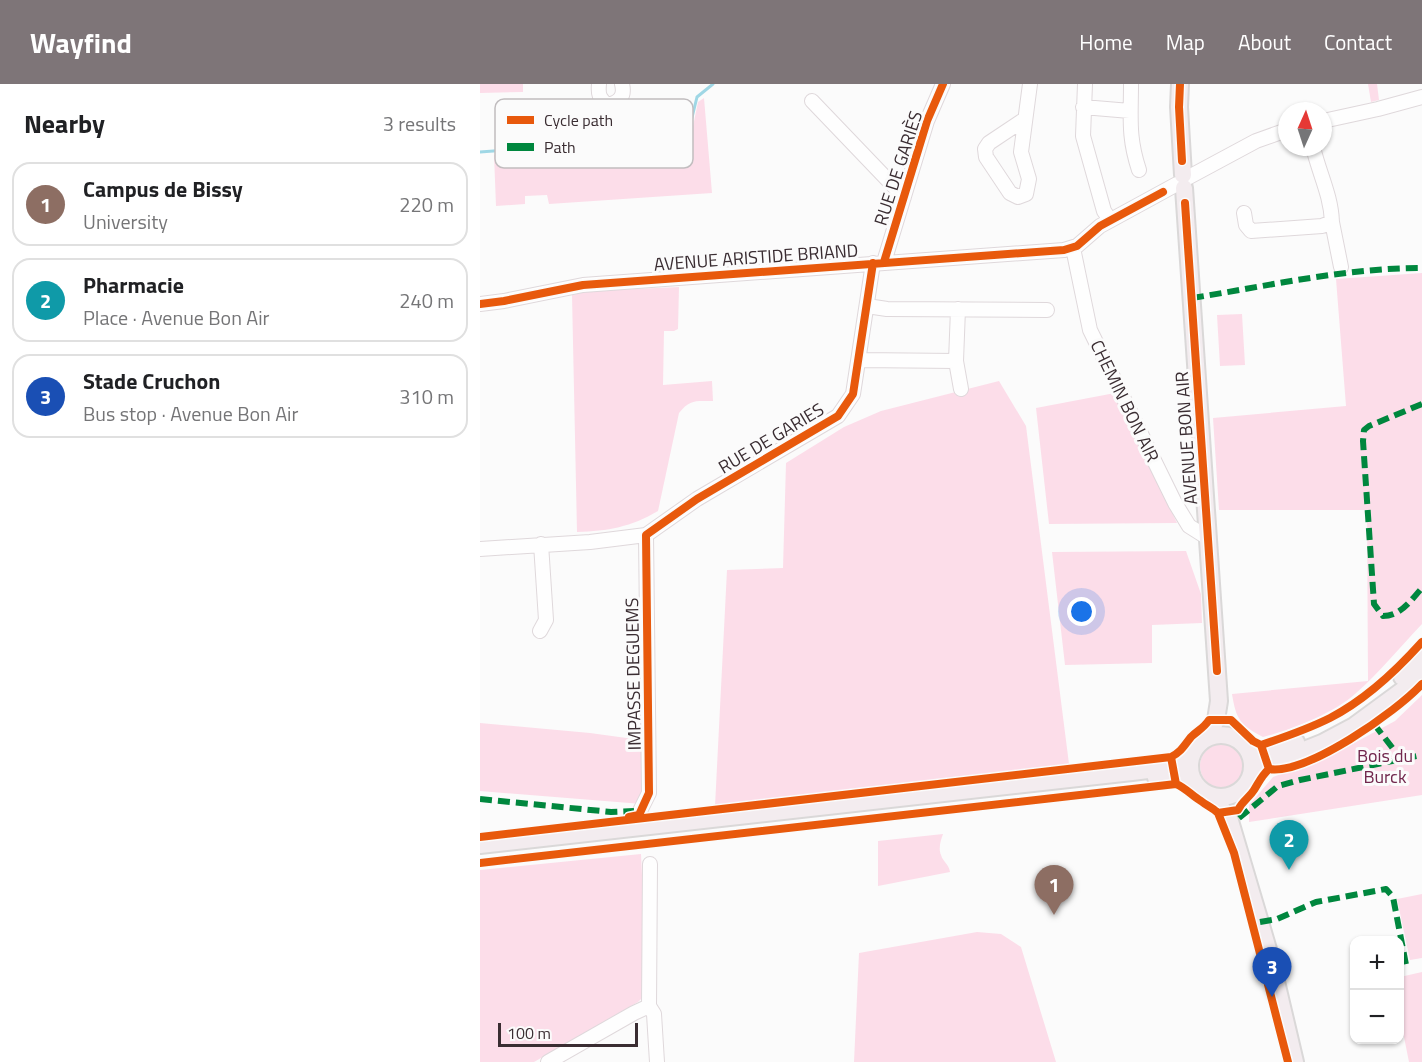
<!DOCTYPE html>
<meta charset="utf-8">
<style>
:root{--surface:#fff;--page:#f6f6f6;--text:#202124;--muted:#757577;--line:#e0e0e0;--accent:#7e7578}
body{margin:0;font-family:"Titillium Web",sans-serif;background:var(--page);color:var(--text)}
.controls{position:absolute;right:18px;bottom:18px;display:grid;overflow:hidden;border-radius:12px;box-shadow:0 2px 4px #0004}
.controls button{width:54px;height:54px;display:grid;place-items:center;padding:0;border:0;border-bottom:2px solid var(--line);background:var(--surface);color:var(--text);font:30px sans-serif}
.compass{position:absolute;left:798px;top:18px;width:54px;height:54px;border-radius:50%;background:var(--surface);box-shadow:0 2px 4px #0004;rotate:3deg}
.scale{position:absolute;left:18px;bottom:15px;width:140px;box-sizing:border-box;padding-left:6px;border:3px solid #3a2d32;border-top:0;font-size:16px;line-height:21px;white-space:nowrap;color:#3a2d32;-webkit-text-stroke:4px #fbfbfb;paint-order:stroke}
.you{position:absolute;left:602px;top:528px;width:21px;height:21px;margin:-15px;border:4px solid #fff;border-radius:50%;background:#1a73e8;box-shadow:0 0 0 9px #1a73e833}
.badge{display:grid;place-items:center;width:39px;height:39px;border-radius:50%;background:var(--accent);color:#fff;font-size:20px;font-weight:700}
.pin{position:absolute;translate:-50% -50px;filter:drop-shadow(0 2px 3px #0008)}
.pin::after{content:'';position:absolute;top:32px;width:21px;height:18px;background:inherit;clip-path:polygon(0 0,100% 0,50% 100%)}
.list{margin:0;padding:0;list-style:none}
h2{display:flex;justify-content:space-between;align-items:center;height:78px;margin:0;padding:0 24px;font-size:26px}
h2 small{font-size:20px;font-weight:400;color:var(--muted)}
.list li{display:grid;grid-template-columns:39px 1fr auto;gap:18px;align-items:center;box-sizing:border-box;height:84px;margin:0 12px 12px;padding:0 12px;border:2px solid var(--line);border-radius:18px}
.list b{display:block;font-size:22px;white-space:nowrap}
.list p{margin:0;font-size:20px;white-space:nowrap;color:var(--muted)}
.list em{font-size:20px;font-style:normal;color:var(--muted)}
.map{position:relative;flex:none;width:942px;height:978px;overflow:hidden}
header{display:flex;align-items:center;gap:36px;box-sizing:border-box;height:84px;padding:0 30px;background:var(--accent);color:#fff}
header strong{font-size:28px}
nav{display:flex;gap:33px;margin-inline-start:auto;font-size:21px}
main{display:flex}
aside{flex:1;background:var(--surface)}
.map>svg:first-child{display:block}
</style>
<header>
<strong>Wayfind</strong>
<nav><a>Home</a><a>Map</a><a>About</a><a>Contact</a></nav>
</header>
<main>
<aside>
<h2>Nearby<small>3 results</small></h2>
<ul class="list">
<li><span class="badge" style="background:#8d6e63">1</span><div><b>Campus de Bissy</b><p>University</p></div><em>220 m</em></li>
<li><span class="badge" style="background:#0f9aa8">2</span><div><b>Pharmacie</b><p>Place · Avenue Bon Air</p></div><em>240 m</em></li>
<li><span class="badge" style="background:#1a4fb4">3</span><div><b>Stade Cruchon</b><p>Bus stop · Avenue Bon Air</p></div><em>310 m</em></li>
</ul>
</aside>
<div class="map">
<svg width="942" height="978" viewBox="0 0 942 978">
<rect width="100%" height="100%" fill="#fbfbfb"/>
<!-- green -->
<path fill="#fcdde9" d="M0,0H43V8L0,9Z
M888,0H897L899,16L891,18Z
M224,14L232,109L69,120L67,111L45,112V120L16,122L14,71L83,70L114,72L185,60L206,64L209,62L218,18Z
M942,189V540C920,563 899,589 875,610C854,629 811,646 783,653C760,641 756,635 752,610L888,597L887,426H739L733,334L866,322L856,195Z
M199,203L198,245L194,247H184L183,301L232,297L233,317C216,317 210,315 199,329L178,427C151,443 128,447 97,448L92,211L111,207Z
M762,230L765,281L740,282L737,231Z
M519,297L546,342L589,680L235,722L247,486L303,484L306,379L364,343L401,327Z
M635,309L697,439L569,440L556,324Z
M706,467L721,510L722,539L672,541V579L585,581L572,468Z
M942,611V711L769,738V721L793,693L850,672L915,637Z
M0,639L110,649L161,656L162,720L0,707Z
M720 682a22 22 0 1 1 44 0a22 22 0 1 1-44 0Z
M463,750C461,756 458,764 461,771C463,778 469,780 470,788L398,802V757Z
M161,770L167,898L163,913L158,918L54,978H0V786Z
M942,810V874L930,876L917,815Z
M497,848L521,850L541,863L576,978H374L379,869Z
M942,888V978H929L920,933V893Z"/>
<g fill="none" stroke-linecap="round" stroke-linejoin="round">
<!-- stream -->
<path stroke="#9fd7e5" stroke-width="3" d="M0,68L69,63L154,62L184,55L202,60L207,54L217,13L233,0"/>
<!-- minor casing -->
<g stroke="#dfd8db" stroke-width="16">
<path id="minor" d="M119,0C118,10 119,15 128,21C140,18 145,12 142,0
M605,0L603,52L624,127L630,136
M651,0C651,34 648,53 659,86
M332,17L424,113
M603,23L650,27
M545,35L509,59L505,65L506,73L530,109L538,113L546,110L549,95L541,68L550,0
M843,37L898,25L942,13
M709,93L776,57L807,46
M764,129L766,141L771,147L842,142L852,138C851,111 839,89 833,63
M852,138L861,183
M593,164L610,246L695,419L709,442L728,454
M404,178L447,37L463,0
M0,220L24,217L103,201L584,166L597,162L620,142L697,100
M387,222L407,225L567,226
M380,276L476,277L478,225
M476,277L481,305
M0,465L110,458L166,451L217,415L358,332L373,310L393,179
M60,547L66,536L61,460
M160,727L169,709L166,451
M170,780L169,922L174,930L177,978
M68,978L154,929L169,922"/>
</g>
<!-- major casing -->
<g stroke="#dad8d8" stroke-width="20">
<path id="major" d="M700,0L699,23L703,91
M704,104L739,617L736,636L728,653
M922,593L942,573
M710 682a31 31 0 1 1 62 0a31 31 0 1 1-62 0Z
M769,667L784,668L816,658
M676,694L691,692L711,695
M767,700L784,682L842,659L874,642L923,606L942,588
M730,711L738,719L750,737L790,872L815,978
M0,761L652,688L692,683L711,670"/>
</g>
<!-- minor -->
<use href="#minor" stroke="#fefefe" stroke-width="14"/>
<!-- major -->
<use href="#major" stroke="#f3ecef" stroke-width="16"/>
<!-- quiet -->
<path stroke="#00873e" stroke-width="6" stroke-dasharray="12 6" stroke-linecap="butt" d="M712,214C788,202 865,184 942,184
M942,320L889,342L884,346L883,357L894,520L903,532C921,532 931,516 942,504
M894,640L921,675
M0,715L131,728L154,727
M759,734L798,702L820,696L942,671
M780,838L797,835L836,818L906,805L913,813L927,886"/>
<!-- cycleway casing -->
<g stroke="#fbfbfb" stroke-width="11">
<path id="cycleway" d="M700,0L699,23L702,77
M705,119L737,587
M404,178L447,37L463,0
M0,220L24,217L103,201L584,166L597,162L620,142L683,108
M729,636H751L773,657L781,661L789,685C782,691 779,698 774,706C769,714 763,716 758,726L738,729C732,723 727,722 721,717C712,712 706,704 696,700L691,673C701,668 704,662 711,653C717,647 724,644 729,636Z
M781,661C805,653 828,645 850,634C885,616 916,587 942,558
M789,685C827,691 916,628 942,600
M738,729L754,769L808,978
M149,733L159,731L169,709L166,451L217,415L358,332L373,310L393,179
M0,753L691,673
M0,779L696,700"/>
</g>
<!-- cycleway -->
<use href="#cycleway" stroke="#e8590c" stroke-width="8"/>
</g>
<g text-anchor="middle" dominant-baseline="central" stroke-width="6" stroke-linejoin="round" paint-order="stroke">
<!-- street labels -->
<g font-size="18" fill="#3a2d32" stroke="#fbfbfb">
<text transform="translate(418 84) rotate(-72)">RUE DE GARIÈS</text>
<text transform="translate(276 173) rotate(-4)">AVENUE ARISTIDE BRIAND</text>
<text transform="translate(645 317) rotate(64)">CHEMIN BON AIR</text>
<text transform="translate(291 354) rotate(-31)">RUE DE GARIES</text>
<text transform="translate(706 354) rotate(-94)">AVENUE BON AIR</text>
<text transform="translate(153 590) rotate(-91)">IMPASSE DEGUEMS</text>
</g>
<!-- park labels -->
<g font-size="18" fill="#71274d" stroke="#fbfbfb">
<text x="905" y="671">Bois du<tspan x="905" dy="21">Burck</tspan></text>
</g>
</g>
<!-- legend -->
<rect x="15" y="15" width="198" height="69" rx="9" fill="#fbfbfb" stroke="#c1bdbf" stroke-width="1.5"/>
<rect x="27" y="32" width="27" height="8" fill="#e8590c"/>
<rect x="27" y="59" width="27" height="8" fill="#00873e"/>
<g font-size="16" fill="#3a2d32">
<text x="64" y="42">Cycle path</text>
<text x="64" y="69">Path</text>
</g>
</svg>
<div class="controls">
<button>+</button>
<button>−</button>
</div>
<svg class="compass" viewBox="-18 -18 36 36"><path d="M0-13l5 13h-10z" fill="#e53935"/><path d="M0 13l5-13h-10z" fill="#757577"/></svg>
<div class="scale">100 m</div>
<div class="you"></div>
<div class="pin badge" style="left:574px;top:831px;background:#8d6e63">1</div>
<div class="pin badge" style="left:809px;top:786px;background:#0f9aa8">2</div>
<div class="pin badge" style="left:792px;top:913px;background:#1a4fb4">3</div>
</div>
</main>
